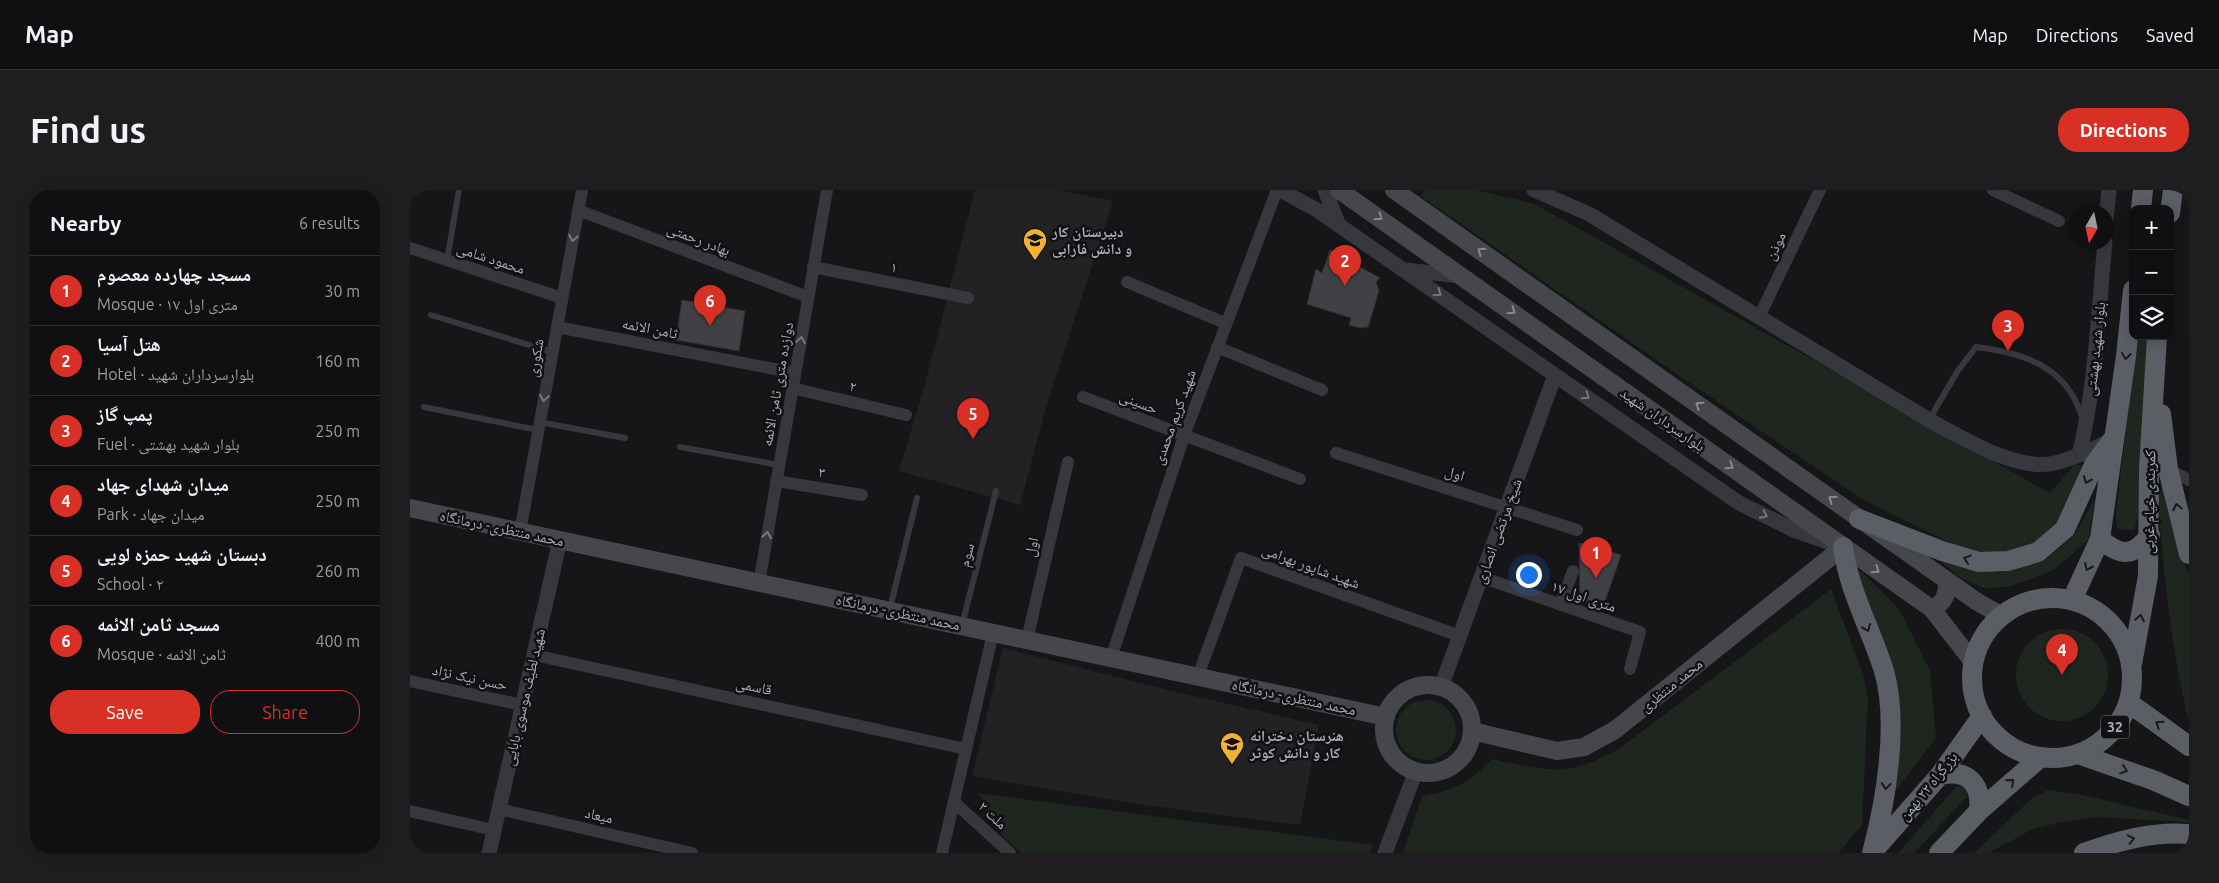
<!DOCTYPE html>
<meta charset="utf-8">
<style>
:root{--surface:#101012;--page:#1e1e20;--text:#f1f3f6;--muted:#9c9d9f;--line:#303032;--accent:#d93025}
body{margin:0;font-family:Ubuntu,"Noto Naskh Arabic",sans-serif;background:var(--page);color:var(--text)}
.controls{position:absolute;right:15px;top:15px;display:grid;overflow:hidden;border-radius:10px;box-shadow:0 2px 12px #0003}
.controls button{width:45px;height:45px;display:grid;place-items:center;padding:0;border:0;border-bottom:1px solid var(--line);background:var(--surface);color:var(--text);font:25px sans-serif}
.compass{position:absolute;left:1659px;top:15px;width:45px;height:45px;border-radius:50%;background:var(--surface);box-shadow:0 2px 12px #0003;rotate:189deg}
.you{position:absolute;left:1118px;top:384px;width:18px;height:18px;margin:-12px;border:4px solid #fff;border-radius:50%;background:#1a73e8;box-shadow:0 0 0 8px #1a73e833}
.badge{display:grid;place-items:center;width:32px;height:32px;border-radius:50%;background:var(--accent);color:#fff;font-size:16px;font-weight:700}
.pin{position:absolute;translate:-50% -41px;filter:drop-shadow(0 1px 2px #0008)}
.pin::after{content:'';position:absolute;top:26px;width:18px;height:15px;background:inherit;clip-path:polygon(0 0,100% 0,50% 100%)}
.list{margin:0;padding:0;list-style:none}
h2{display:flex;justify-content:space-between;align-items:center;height:65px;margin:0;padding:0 20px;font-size:21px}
h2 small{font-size:16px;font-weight:400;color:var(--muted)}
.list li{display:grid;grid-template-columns:32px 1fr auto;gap:15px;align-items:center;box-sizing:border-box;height:70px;padding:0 20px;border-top:1px solid var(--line)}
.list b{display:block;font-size:19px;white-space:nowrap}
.list p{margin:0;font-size:16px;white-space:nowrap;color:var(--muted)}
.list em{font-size:16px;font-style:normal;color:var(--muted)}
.actions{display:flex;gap:10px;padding:15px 20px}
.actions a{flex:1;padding:11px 0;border:1px solid var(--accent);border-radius:20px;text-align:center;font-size:18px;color:var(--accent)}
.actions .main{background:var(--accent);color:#fff}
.icon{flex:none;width:28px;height:28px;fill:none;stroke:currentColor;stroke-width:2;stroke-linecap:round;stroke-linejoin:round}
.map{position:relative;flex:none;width:1779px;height:663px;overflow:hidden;border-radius:20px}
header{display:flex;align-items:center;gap:30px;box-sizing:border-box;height:70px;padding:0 25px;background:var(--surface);border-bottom:1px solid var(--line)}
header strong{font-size:24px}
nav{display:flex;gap:28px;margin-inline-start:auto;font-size:18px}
.intro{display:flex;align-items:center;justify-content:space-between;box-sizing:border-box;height:120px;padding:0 30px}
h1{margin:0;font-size:35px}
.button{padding:12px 22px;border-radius:20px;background:var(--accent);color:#fff;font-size:18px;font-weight:700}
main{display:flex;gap:30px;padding:0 30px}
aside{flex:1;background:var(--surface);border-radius:20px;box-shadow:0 2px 12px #0003}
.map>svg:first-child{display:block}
</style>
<header>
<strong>Map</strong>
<nav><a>Map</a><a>Directions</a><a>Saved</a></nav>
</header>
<div class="intro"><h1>Find us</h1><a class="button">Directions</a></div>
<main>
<aside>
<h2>Nearby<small>6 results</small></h2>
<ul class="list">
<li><span class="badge">1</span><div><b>مسجد چهارده معصوم</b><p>Mosque · ۱۷ متری اول</p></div><em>30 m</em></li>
<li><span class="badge">2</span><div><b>هتل آسیا</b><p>Hotel · بلوارسرداران شهید</p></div><em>160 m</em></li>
<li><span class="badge">3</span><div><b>پمپ گاز</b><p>Fuel · بلوار شهید بهشتی</p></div><em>250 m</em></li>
<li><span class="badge">4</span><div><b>میدان شهدای جهاد</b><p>Park · میدان جهاد</p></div><em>250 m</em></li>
<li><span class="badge">5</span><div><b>دبستان شهید حمزه لویی</b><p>School · ۲</p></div><em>260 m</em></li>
<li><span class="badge">6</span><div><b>مسجد ثامن الائمه</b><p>Mosque · ثامن الائمه</p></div><em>400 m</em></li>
</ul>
<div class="actions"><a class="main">Save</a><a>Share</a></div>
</aside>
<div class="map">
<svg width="1779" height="663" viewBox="0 0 1779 663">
<rect width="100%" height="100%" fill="#161618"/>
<!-- built -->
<path fill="#222225" d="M565,0H649L703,11L636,217L610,315L489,281L515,194Z
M593,458L758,500L909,535L890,635L735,615L562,586Z"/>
<!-- green -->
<path fill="#1e261f" d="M1016,0H1066L1125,14L1640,303L1665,274L1671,276L1666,307L1656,324L1635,348L1614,358L1584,365L1552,359L1452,309L1274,189L1011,6Z
M1727,146H1739L1730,321L1724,340L1707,339L1706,322Z
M1754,293L1765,345L1779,386V532C1760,455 1753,377 1747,298Z
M1685,308L1678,350L1644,380L1598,397L1574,398L1549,387L1524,365L1558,378L1592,382L1635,370L1663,347Z
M1444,377L1453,383L1489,419L1520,481L1526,548L1483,604L1488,526Z
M1421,399L1453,484L1458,508L1452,635L1428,663H993L1012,606C1042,602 1061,591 1082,569C1138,581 1158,588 1210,558Z
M1606 485a46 46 0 1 1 92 0a46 46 0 1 1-92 0Z
M986 540a30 30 0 1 1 60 0a30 30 0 1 1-60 0Z
M1547,596L1555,597L1558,606L1504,663H1488Z
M1638,600L1668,604L1779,630V632L1684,627L1651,632L1623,639L1579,663H1564L1621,609Z
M568,603L963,655L960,663H612L593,647Z"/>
<!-- building -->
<path fill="#404145" stroke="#303034" d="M920,60L970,88L966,92L969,101L958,137L950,138L939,135L941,128L897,114L906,79L912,83Z
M272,110L335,121L329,161L266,150Z
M1169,353L1211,365L1192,420L1170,411Z"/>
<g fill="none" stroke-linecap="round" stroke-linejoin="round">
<!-- service -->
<path stroke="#37383d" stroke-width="6" d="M37,70L49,0
M21,125L142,162
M14,217L128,240
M1519,230L1547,182L1566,157C1601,161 1641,171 1661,203C1666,210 1669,220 1673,228
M129,232L215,248
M270,257L369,275
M480,418L507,308
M552,435L586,301"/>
<!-- minor -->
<path stroke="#37383d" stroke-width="12" d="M1583,0L1649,31
M168,20L398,107
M0,58L152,108
M403,77L558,108
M717,92L815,133
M1349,127L1410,0
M147,137L385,183
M807,157L912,200
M382,198L496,225
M673,207L890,289
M926,263L1167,340
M1758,279L1779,290
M366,291L452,305
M110,342L172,0
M1071,387L1230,442L1220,479
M349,393L417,0
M1150,415L1163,381
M617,450L658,272
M124,465L556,559
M701,468L774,246L867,0
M788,486L831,368L1050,446
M0,491L112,515
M544,612L600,663
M89,619L282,663
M0,621L84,640
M532,663L583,443"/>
<!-- tertiary -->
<path stroke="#37383d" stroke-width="15" d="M870,0L907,20L1329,313L1386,341L1426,355
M915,0L928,33
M1124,0L1179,24L1519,230C1553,248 1606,282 1645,273C1665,268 1684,259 1702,250
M1696,30L1699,0
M995,80L1051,86
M1669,265C1686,196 1688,123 1695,52
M1031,497L1145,185
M79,663L150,350
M975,663L1006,581"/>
<!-- secondary -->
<path stroke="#45474d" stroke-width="18" d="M929,0L1522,419L1563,472
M984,0L1566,411L1592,426
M0,318L976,527
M1522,419C1534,413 1538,404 1537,391
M974 539a44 44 0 1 1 88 0a44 44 0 1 1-88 0Z
M1062,541L1147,561L1174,557L1205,540L1433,357"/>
<!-- trunk -->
<path stroke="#5b5e65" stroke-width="20" d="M1731,19L1733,0
M1760,23L1763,0
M1751,224L1758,279L1779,364
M1449,329L1532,361L1569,372L1598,371L1628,362L1655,339L1684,275L1703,249
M1690,349C1710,366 1723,368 1740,345
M1433,357C1439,402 1461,439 1474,481C1489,533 1476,611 1462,663
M1562 488a80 80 0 1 1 160 0a80 80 0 1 1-160 0Z
M1662,410L1690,349L1716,166L1723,100
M1722,474L1738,386L1739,279L1747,146
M1719,513L1779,556
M1668,564L1743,590L1779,606
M1530,585C1557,579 1572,593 1569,621
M1465,659L1530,585L1572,526
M1529,663L1569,621L1631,567
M1674,663C1708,651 1743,641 1779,644"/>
</g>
<!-- one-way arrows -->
<defs><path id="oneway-chevron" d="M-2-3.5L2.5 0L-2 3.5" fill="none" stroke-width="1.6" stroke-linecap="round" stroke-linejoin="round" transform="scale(1.25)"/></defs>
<g stroke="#858993">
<use href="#oneway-chevron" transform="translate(969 27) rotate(34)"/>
<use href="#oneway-chevron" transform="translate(1071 61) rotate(-145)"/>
<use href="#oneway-chevron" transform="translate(1102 121) rotate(35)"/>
<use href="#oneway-chevron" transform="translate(1289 215) rotate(-145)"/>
<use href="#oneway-chevron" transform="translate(1320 276) rotate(35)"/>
<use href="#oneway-chevron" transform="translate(1422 309) rotate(-145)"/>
<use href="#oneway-chevron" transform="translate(1466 380) rotate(35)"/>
</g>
<g stroke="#757881">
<use href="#oneway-chevron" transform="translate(163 48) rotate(100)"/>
<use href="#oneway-chevron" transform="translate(1028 103) rotate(35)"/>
<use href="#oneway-chevron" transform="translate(391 150) rotate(-80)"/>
<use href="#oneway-chevron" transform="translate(1176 206) rotate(35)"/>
<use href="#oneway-chevron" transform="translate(134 208) rotate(100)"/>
<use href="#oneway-chevron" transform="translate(1354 325) rotate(26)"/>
<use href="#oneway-chevron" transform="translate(357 345) rotate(-80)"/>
</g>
<g stroke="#18191b">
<use href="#oneway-chevron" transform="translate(1716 166) rotate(97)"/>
<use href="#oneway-chevron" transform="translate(1677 290) rotate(114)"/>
<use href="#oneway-chevron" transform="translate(1767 317) rotate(-103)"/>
<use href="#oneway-chevron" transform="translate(1557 369) rotate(-162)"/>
<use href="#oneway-chevron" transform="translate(1678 377) rotate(114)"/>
<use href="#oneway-chevron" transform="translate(1730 428) rotate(-80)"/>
<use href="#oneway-chevron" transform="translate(1457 438) rotate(68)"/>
<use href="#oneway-chevron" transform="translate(1749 534) rotate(-145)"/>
<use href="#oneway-chevron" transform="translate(1714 580) rotate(19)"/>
<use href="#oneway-chevron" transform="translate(1601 592) rotate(-41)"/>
<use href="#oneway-chevron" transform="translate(1476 596) rotate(95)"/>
<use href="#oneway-chevron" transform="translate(1721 649) rotate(-13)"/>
</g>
<!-- icons -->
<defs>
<g id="school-pin" transform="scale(1.25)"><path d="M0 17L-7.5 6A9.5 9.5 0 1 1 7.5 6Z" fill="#f2b134" stroke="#111113"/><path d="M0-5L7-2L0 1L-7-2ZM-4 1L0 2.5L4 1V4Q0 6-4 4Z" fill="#111"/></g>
</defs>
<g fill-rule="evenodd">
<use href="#school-pin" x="625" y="50"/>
<use href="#school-pin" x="822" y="554"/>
</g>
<g text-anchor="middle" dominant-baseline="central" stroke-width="5" stroke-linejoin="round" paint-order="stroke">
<!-- shield labels -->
<rect fill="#111113" stroke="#7b7e86" stroke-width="1" x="1691" y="525.5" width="28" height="23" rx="4"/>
<g font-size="14" font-weight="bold" fill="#a8adb8">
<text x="1705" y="537">32</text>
</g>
<!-- poi labels -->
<g font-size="15" font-weight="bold" fill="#a8adb8" stroke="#111113" text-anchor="start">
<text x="642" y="41">دبیرستان کار<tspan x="642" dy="17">و دانش فارابی</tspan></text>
<text x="840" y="545">هنرستان دخترانه<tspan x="840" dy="17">کار و دانش کوثر</tspan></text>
</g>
<!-- street labels -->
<g font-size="15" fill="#a8adb8" stroke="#111113">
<text transform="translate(289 49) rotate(21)">بهادر رحمتی</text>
<text transform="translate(1365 56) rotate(-64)">موذن</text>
<text transform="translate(81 68) rotate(18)">محمود شامی</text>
<text transform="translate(484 77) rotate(11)">۱</text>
<text transform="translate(240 138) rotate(11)">ثامن الائمه</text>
<text transform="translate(1685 159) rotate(-84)">بلوار شهید بهشتی</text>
<text transform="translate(125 168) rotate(-80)">شکوری</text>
<text transform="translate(367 194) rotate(-80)">دوازده متری ثامن الائمه</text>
<text transform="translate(443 196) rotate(13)">۲</text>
<text transform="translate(729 212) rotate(21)">حسینی</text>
<text transform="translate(764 227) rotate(-70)">شهید کریم محمدی</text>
<text transform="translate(1253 229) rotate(35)">بلوارسرداران شهید</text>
<text transform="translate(412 282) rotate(10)">۳</text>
<text transform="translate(1045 283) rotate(18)">اول</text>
<text transform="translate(1739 312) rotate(-89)">کمربندی خیام غربی</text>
<text transform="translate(92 338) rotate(12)">محمد منتظری- درمانگاه</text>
<text transform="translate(1088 341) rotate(-70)">شیخ مرتضی انصاری</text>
<text transform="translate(621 357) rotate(-77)">اول</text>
<text transform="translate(556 365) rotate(-76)">سوم</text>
<text transform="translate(901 376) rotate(20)">شهید شاپور بهرامی</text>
<text transform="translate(1174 406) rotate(19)">۱۷ متری اول</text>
<text transform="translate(488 422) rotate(12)">محمد منتظری- درمانگاه</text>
<text transform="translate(60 487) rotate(12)">حسن نیک نژاد</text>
<text transform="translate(1261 495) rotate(-39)">محمد منتظری</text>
<text transform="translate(344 496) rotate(12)">قاسمی</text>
<text transform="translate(114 507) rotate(-77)">شهید لطیف موسوی بابایی</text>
<text transform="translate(884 507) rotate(12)">محمد منتظری- درمانگاه</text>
<text transform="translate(1518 596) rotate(-51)">بزرگراه ۲۲ بهمن</text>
<text transform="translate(189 625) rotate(13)">میعاد</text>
<text transform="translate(583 625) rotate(43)">ملت ۲</text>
</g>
</g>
</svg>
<div class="controls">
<button>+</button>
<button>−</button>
<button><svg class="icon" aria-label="layers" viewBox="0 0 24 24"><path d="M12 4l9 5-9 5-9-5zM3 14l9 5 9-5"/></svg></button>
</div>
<svg class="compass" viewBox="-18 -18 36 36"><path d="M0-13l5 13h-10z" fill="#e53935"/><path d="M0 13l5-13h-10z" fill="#9c9d9f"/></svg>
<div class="you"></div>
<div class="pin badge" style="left:1186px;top:388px">1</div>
<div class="pin badge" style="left:935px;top:96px">2</div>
<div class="pin badge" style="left:1598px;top:161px">3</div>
<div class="pin badge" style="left:1652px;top:485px">4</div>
<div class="pin badge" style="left:563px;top:249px">5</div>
<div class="pin badge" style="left:300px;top:136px">6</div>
</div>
</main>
